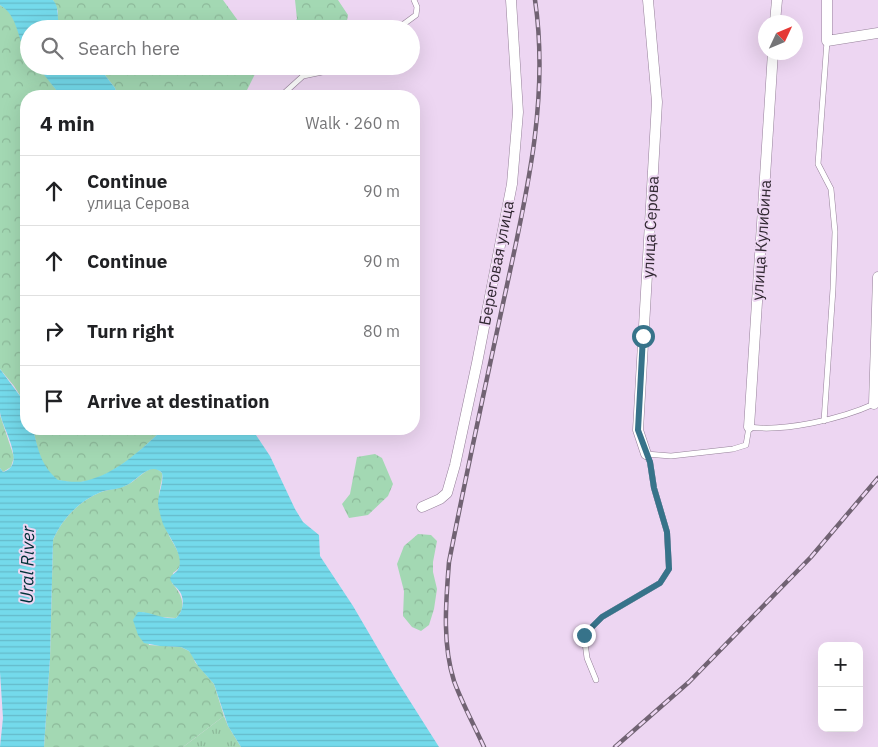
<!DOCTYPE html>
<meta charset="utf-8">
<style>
:root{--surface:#fff;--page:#f2f2f2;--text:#202124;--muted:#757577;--line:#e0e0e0}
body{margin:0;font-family:"IBM Plex Sans",sans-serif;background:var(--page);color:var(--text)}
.controls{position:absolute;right:15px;bottom:15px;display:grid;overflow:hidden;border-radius:10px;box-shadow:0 5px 20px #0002}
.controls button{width:45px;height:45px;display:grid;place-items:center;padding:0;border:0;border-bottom:1px solid var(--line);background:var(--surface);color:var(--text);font:25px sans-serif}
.compass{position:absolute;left:758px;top:15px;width:45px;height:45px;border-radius:50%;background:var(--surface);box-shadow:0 5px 20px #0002;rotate:46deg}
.stop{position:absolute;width:15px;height:15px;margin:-11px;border:4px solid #37738a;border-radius:50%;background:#fff}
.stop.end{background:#37738a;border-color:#fff;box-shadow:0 1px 5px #0008}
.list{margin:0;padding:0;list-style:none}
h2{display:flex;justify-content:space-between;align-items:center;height:65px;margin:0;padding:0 20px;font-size:21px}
h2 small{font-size:16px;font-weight:400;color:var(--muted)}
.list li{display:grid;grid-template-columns:32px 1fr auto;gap:15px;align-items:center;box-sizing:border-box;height:70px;padding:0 20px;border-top:1px solid var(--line)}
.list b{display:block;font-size:19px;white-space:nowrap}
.list p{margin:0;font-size:16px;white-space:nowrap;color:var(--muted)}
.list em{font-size:16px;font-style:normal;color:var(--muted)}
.icon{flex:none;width:28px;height:28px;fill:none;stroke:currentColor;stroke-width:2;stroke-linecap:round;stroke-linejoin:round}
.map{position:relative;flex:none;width:878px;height:747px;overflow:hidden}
.search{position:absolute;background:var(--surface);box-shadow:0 5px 20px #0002;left:20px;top:20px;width:400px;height:55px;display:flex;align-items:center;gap:12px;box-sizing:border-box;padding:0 18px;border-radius:28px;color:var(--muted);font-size:19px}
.panel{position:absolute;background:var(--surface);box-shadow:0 5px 20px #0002;left:20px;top:90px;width:400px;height:345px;border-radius:20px}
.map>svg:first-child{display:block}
</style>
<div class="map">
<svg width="878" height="747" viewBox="0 0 878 747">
<defs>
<pattern id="grass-tufts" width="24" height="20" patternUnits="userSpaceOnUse" patternTransform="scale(1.25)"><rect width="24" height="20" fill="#a3d8b3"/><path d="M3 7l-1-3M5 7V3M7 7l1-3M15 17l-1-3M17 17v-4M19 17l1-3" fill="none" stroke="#8db99a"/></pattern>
<pattern id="forest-crowns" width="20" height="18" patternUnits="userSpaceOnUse" patternTransform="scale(1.25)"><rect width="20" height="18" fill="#a3d8b3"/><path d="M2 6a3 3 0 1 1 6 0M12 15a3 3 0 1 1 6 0" fill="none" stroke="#8db99a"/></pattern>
<pattern id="water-rules" width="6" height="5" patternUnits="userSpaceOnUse" patternTransform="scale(1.25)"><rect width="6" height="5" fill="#74daeb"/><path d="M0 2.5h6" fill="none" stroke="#65bbca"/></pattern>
</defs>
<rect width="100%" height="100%" fill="#edd6f2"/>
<!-- grass -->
<path fill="url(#grass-tufts)" d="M224,716L228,726L241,747H183Z"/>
<!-- forest -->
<path fill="url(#forest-crowns)" d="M53,0H223L244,29H61L57,19L58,11Z
M295,0H338L348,15L346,26L344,29H287L297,19Z
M0,5L8,10L13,17L29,58V66L39,67L61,96H26V405L14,386L0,369Z
M98,66H259L244,96H117L115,88Z
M0,415L14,457L11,467L3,472L0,468Z
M33,429H163C139,452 105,486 69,482C65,481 60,481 57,480C40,471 37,445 33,429Z
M375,454L382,458L393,484L388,496L368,515L349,518L342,504L350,494L357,457Z
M153,468H156L162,473C163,481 159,488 159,496C159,507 164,521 167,531C171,543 191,563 173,573L172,583C181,593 188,607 176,618L159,617L142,612L149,645L181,647L189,651L193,656L195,662L214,684L224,716L183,747H44L50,659L53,540C62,519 79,501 101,492C110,489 119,489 127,485C137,480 143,471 153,468Z
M418,534L431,535L437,541L433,562V572L437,589L434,609L429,625L421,631L412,627L403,616L404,591L397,564L404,546Z"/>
<!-- water -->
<path fill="url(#water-rules)" d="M0,0H53C61,9 55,19 61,29H29V58C17,41 19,16 0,5Z
M37,66H98L115,88L117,96H61Z
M0,369L26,404V429H33C38,449 41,466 58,480C66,481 76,483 85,481C116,474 141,450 163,429H252L270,456L295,509L303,522L319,535L320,556L353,606L394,676L439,747H241L228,726L214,684L198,666L189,651L181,647L160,646L144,643L138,635L133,620L138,612C151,611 162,620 176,618C183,612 185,600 180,592C177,587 172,585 170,579L171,576C173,574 175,573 177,571C187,558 168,536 163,524C161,518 159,510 158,504C158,493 164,483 162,473C150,461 138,480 127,485C119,490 109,489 101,492C79,501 62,519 53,540L50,659L44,747H0L3,718L0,672V468L3,472C28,465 1,427 0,412C0,398 0,383 0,369Z"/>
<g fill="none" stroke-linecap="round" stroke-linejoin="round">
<!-- lane casing -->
<g stroke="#958099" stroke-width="6">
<path id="lane" d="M397,29L416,15L417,7L414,0
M281,96L303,76L332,70L340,66
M824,421L833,289L835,232L831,189L818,164L827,41
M596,680L587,658L584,635L602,617L660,583L669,569L667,532L654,488L650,462L646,454L671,456L733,449L746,445L749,427C784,432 841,419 874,404"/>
</g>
<!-- street casing -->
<g stroke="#958099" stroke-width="11">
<path id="street" d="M827,0V41L878,33
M775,22L777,0
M874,404L878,277
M749,427L773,52
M646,454L638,430L657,102L648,0
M422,507L440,499L447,493L455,465L477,363L512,184L518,112L511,0"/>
</g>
<!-- lane -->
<use href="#lane" stroke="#fff" stroke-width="5"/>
<!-- street -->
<use href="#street" stroke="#fff" stroke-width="10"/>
<!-- rail casing -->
<g stroke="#716373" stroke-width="4.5">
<path id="rail" d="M484,747C474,725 462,703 454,681C442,643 446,601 449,562C466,475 485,387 504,299C525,201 550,101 535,0
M615,747L689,682L811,557L878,478"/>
</g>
<!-- rail -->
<use href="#rail" stroke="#edd6f2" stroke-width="2.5" stroke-dasharray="8" stroke-linecap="butt"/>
</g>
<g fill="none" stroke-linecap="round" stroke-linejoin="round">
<!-- route -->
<path stroke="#37738a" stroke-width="6" d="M584,635L602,617L660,583L669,569L667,532L654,488L650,462L638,430L643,336"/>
</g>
<g text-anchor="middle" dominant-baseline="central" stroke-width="4" stroke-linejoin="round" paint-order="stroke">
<!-- street labels -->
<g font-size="16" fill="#322933" stroke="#edd6f2">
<text transform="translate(650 227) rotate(-87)">улица Серова</text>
<text transform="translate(761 240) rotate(-86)">улица Кулибина</text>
<text transform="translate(496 263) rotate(-79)">Береговая улица</text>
</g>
<!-- water labels -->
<g font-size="18" font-style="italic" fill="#003138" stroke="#edd6f2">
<text transform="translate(27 565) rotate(-89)">Ural River</text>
</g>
</g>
</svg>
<div class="controls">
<button>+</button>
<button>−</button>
</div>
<svg class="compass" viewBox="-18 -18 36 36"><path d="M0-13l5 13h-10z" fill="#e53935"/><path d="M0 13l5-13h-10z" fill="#757577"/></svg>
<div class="stop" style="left:643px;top:336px"></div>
<div class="stop end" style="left:584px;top:635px"></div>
<div class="search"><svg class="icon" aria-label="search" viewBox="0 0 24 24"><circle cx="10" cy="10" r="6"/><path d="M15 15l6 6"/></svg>Search here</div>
<section class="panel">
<h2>4 min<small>Walk · 260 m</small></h2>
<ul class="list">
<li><svg class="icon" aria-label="ahead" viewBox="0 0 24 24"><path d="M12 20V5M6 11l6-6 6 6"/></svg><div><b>Continue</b><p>улица Серова</p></div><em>90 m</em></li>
<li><svg class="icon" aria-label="ahead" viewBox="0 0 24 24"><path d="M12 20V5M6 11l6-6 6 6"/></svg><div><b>Continue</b></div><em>90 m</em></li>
<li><svg class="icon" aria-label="right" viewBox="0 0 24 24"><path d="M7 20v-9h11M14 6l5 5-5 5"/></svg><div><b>Turn right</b></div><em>80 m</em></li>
<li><svg class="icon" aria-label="arrive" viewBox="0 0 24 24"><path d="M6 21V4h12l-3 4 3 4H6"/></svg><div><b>Arrive at destination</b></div></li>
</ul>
</section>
</div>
